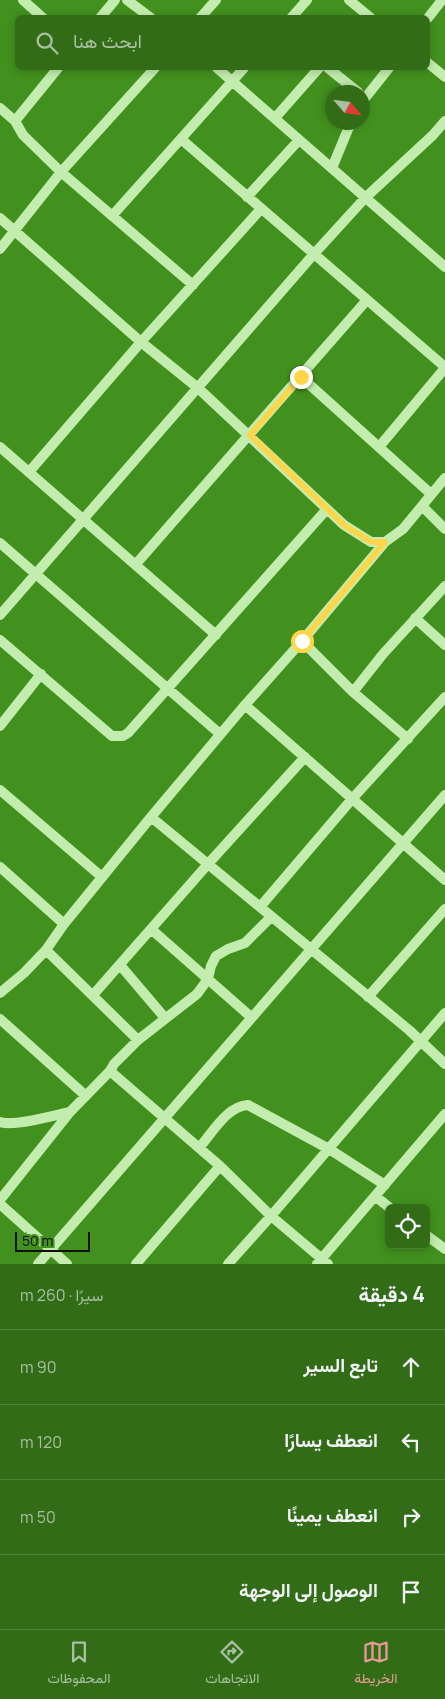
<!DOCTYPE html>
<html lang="ar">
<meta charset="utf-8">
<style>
:root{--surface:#326c16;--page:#3d7423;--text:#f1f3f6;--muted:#a8c0a1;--line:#4d7f35;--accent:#e69b98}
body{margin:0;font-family:Manrope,Vazirmatn,sans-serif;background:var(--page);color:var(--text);direction:rtl}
.controls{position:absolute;right:15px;bottom:15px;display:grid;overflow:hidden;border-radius:8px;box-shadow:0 2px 8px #0003}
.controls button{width:45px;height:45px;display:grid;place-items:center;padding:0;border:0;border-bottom:1px solid var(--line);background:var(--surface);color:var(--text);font:25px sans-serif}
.compass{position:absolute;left:325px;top:85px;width:45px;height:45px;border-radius:50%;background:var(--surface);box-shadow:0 2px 8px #0003;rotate:118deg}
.scale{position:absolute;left:15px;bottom:12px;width:75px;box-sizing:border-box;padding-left:5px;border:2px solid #111;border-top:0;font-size:14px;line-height:18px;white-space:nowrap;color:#111;-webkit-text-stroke:4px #42901e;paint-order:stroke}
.stop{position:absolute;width:15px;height:15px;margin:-11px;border:4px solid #ffd54a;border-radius:50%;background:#fff}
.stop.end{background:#ffd54a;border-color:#fff;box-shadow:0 1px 5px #0008}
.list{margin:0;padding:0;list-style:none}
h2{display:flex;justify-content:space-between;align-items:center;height:65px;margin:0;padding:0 20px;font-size:21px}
h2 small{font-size:16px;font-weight:400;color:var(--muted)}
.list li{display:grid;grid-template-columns:32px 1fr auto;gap:15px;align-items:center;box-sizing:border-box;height:75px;padding:0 20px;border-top:1px solid var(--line)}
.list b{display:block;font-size:19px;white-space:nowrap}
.list em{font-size:16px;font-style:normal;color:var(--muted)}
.icon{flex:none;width:28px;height:28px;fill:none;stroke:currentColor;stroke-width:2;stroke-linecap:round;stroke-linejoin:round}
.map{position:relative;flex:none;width:445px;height:1264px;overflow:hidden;direction:ltr}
.search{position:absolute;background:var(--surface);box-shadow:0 2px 8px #0003;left:15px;right:15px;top:15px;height:55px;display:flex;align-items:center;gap:12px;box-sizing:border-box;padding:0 18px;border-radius:8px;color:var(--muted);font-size:19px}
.sheet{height:365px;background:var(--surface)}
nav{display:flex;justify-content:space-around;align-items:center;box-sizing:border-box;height:70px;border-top:1px solid var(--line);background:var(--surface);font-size:14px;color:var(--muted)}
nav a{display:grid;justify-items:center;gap:2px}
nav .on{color:var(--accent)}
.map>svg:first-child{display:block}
</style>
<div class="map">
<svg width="445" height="1264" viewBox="0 0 445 1264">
<rect width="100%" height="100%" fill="#42901e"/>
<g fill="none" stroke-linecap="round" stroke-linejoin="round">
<!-- minor -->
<path stroke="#c3edae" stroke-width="10" d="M23,0L43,18
M127,0L151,18
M349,0L371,18
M100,18L115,0
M200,18L216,0
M291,18L307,0
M428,18L442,0
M428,63L445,77
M217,68L445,267
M328,68L358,92
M362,102L389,68
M0,108L15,121L23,135L61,172L193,285
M275,118L319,68
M15,121L58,68
M181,139L445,367
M332,168L351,122
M247,197L299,140
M112,216L244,68
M0,218L141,342L198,388L344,525L371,542H385L403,529L445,478
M0,249L61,172L155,68
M301,377L431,494
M0,447L216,635
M379,447L445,368
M29,472L141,342L261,209
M422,506L445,529
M0,543L220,734
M136,564L366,301
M0,615L313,255L365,198L433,135L445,121
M415,618L445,645
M0,640L112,736H123L128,733L327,509
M302,641L353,692L408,739
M353,692L383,654L445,586
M245,705L445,880
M0,726L41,674
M0,790L102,877
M151,817L409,1030L445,1064
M0,867L64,924
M260,907L352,799L445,697
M151,929L251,1017
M46,950L138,1040
M120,965L165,1018
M0,993L24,973L46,950L64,924L151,817L245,705L302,641L385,542
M93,995L208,864L305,757
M368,997L445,909
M0,1019L86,1096
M110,1071L220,1166L271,1216L328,1264
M0,1122C15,1127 54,1115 70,1112
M199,1148C213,1132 227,1106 248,1105L329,1149L385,1185
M375,1196L390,1208
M0,1200L70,1112L110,1071L114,1064L138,1040L197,994L208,979L211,966L216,956L228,949L245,943L271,917
M0,1204L67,1264
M426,1235L445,1249
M38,1264L445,795
M136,1264L220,1166
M228,1264L271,1216L445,1013
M317,1264L445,1114"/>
</g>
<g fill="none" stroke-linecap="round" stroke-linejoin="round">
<!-- route -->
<path stroke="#ffd54a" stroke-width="6" d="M301,377L250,435L344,525L371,542H385L302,641"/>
</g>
</svg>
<div class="controls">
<button><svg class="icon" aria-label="locate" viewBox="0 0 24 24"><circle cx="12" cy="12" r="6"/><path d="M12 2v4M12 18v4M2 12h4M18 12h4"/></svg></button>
</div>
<svg class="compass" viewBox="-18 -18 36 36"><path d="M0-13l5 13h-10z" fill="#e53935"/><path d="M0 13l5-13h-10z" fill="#a8c0a1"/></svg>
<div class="scale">50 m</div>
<div class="stop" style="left:302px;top:641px"></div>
<div class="stop end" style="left:301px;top:377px"></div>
<div class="search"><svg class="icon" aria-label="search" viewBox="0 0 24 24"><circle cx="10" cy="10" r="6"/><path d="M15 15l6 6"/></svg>ابحث هنا</div>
</div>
<section class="sheet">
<h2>4 دقيقة<small>سيرًا · 260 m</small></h2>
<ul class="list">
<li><svg class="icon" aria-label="ahead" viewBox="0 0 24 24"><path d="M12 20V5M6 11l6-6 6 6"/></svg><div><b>تابع السير</b></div><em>90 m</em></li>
<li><svg class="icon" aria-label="left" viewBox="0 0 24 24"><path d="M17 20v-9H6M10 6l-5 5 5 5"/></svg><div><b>انعطف يسارًا</b></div><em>120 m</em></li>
<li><svg class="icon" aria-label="right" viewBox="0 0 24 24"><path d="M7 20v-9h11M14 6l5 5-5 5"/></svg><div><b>انعطف يمينًا</b></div><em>50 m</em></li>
<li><svg class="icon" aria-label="arrive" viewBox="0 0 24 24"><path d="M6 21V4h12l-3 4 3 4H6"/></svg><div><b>الوصول إلى الوجهة</b></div></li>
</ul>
</section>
<nav>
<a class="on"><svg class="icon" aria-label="map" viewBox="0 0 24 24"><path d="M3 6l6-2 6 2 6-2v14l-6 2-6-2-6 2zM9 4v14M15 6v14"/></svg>الخريطة</a>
<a><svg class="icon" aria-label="directions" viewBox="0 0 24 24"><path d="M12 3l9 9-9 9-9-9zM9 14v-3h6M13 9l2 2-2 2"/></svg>الاتجاهات</a>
<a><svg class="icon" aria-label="saved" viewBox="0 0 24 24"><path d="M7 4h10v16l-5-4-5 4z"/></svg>المحفوظات</a>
</nav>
